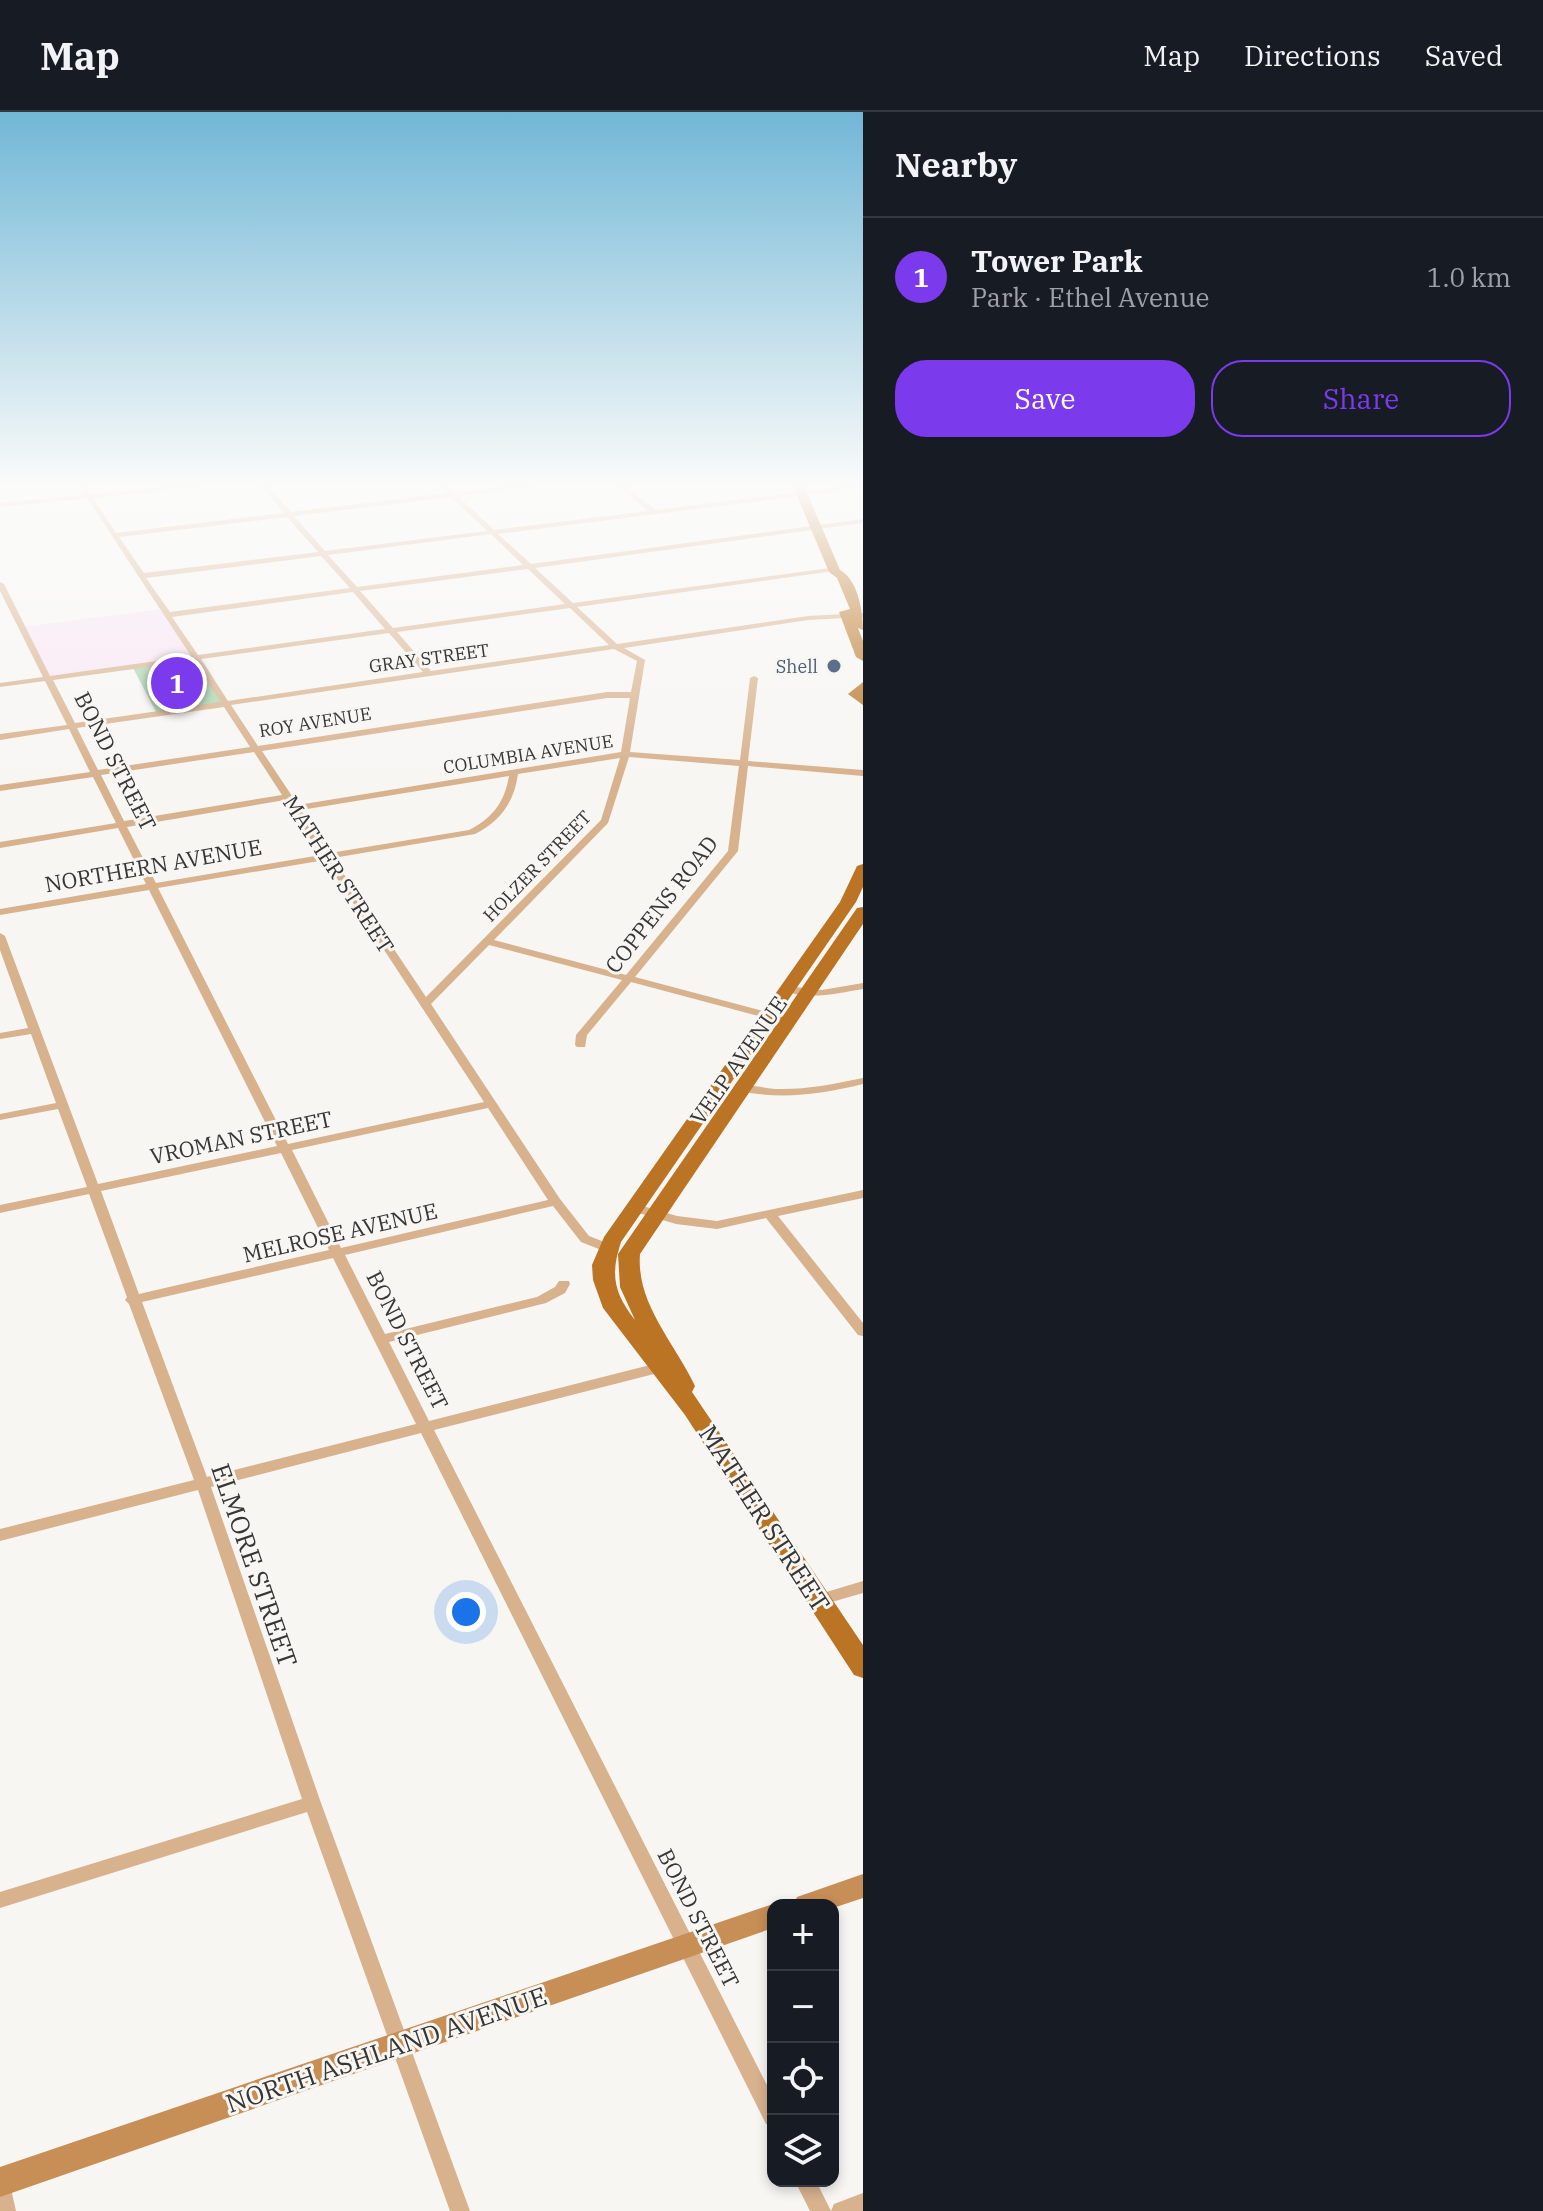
<!DOCTYPE html>
<meta charset="utf-8">
<style>
:root{--surface:#171b24;--page:#20242c;--text:#f1f3f6;--muted:#9ea1a6;--line:#363941;--accent:#7c3aed}
body{margin:0;font-family:"IBM Plex Serif",serif;background:var(--page);color:var(--text)}
.controls{position:absolute;right:24px;bottom:24px;display:grid;overflow:hidden;border-radius:16px;box-shadow:0 4px 12px #0003}
.controls button{width:72px;height:72px;display:grid;place-items:center;padding:0;border:0;border-bottom:2px solid var(--line);background:var(--surface);color:var(--text);font:40px sans-serif}
.you{position:absolute;left:466px;top:1500px;width:28px;height:28px;margin:-20px;border:6px solid #fff;border-radius:50%;background:#1a73e8;box-shadow:0 0 0 12px #1a73e833}
.badge{display:grid;place-items:center;width:52px;height:52px;border-radius:50%;background:var(--accent);color:#fff;font-size:26px;font-weight:700}
.pin{position:absolute;translate:-50% -50%;border:4px solid #fff;box-shadow:0 2px 8px #0006}
.list{margin:0;padding:0;list-style:none}
h2{display:flex;justify-content:space-between;align-items:center;height:104px;margin:0;padding:0 32px;font-size:34px}
h2 small{font-size:26px;font-weight:400;color:var(--muted)}
.list li{display:grid;grid-template-columns:52px 1fr auto;gap:24px;align-items:center;box-sizing:border-box;height:120px;padding:0 32px;border-top:2px solid var(--line)}
.list b{display:block;font-size:30px;white-space:nowrap}
.list p{margin:0;font-size:26px;white-space:nowrap;color:var(--muted)}
.list em{font-size:26px;font-style:normal;color:var(--muted)}
.actions{display:flex;gap:16px;padding:24px 32px}
.actions a{flex:1;padding:18px 0;border:2px solid var(--accent);border-radius:32px;text-align:center;font-size:28px;color:var(--accent)}
.actions .main{background:var(--accent);color:#fff}
.icon{flex:none;width:44px;height:44px;fill:none;stroke:currentColor;stroke-width:2;stroke-linecap:round;stroke-linejoin:round}
.map{position:relative;flex:none;width:863px;height:2099px;overflow:hidden}
header{display:flex;align-items:center;gap:48px;box-sizing:border-box;height:112px;padding:0 40px;background:var(--surface);border-bottom:2px solid var(--line)}
header strong{font-size:38px}
nav{display:flex;gap:44px;margin-inline-start:auto;font-size:28px}
main{display:flex}
aside{flex:1;background:var(--surface)}
.map>svg:first-child{display:block}
</style>
<header>
<strong>Map</strong>
<nav><a>Map</a><a>Directions</a><a>Saved</a></nav>
</header>
<main>
<div class="map">
<svg width="863" height="2099" viewBox="0 0 863 2099">
<rect width="100%" height="100%" fill="#f7f6f3"/>
<!-- education -->
<path fill="#f9e5f5" d="M163,497L195,546L47,566L22,515Z"/>
<!-- green -->
<path fill="#a9d5ab" d="M195,546L227,592L157,602L132,554Z"/>
<g fill="none" stroke-linecap="round" stroke-linejoin="round">
<!-- street -->
<path fill="#d8b18d" fill-rule="evenodd" d="M79,374H85L91,382L176,374H196L193,376L93,386L116,421L284,401L261,374H267L291,400L447,381L440,374H446L454,381L512,374H529L526,376L458,384L494,418L648,399L617,374H624L656,398L849,374H863L862,376L498,422L531,452L863,407V411L535,456L573,491L837,455L838,457L834,459L577,495L617,532L808,504L863,501V505L808,508L624,536L645,548L630,640L740,648L750,566L754,564L758,566L748,649L863,658V664L748,654L738,739L635,865L793,907L794,909L793,911H785L631,870L587,923L585,935H577L575,933L576,923L622,868L489,833L431,892L560,1087L589,1124L617,1135L619,1138L617,1141H609L581,1130L553,1094L345,1143L385,1222L537,1185L555,1175L559,1169H569L570,1172L565,1181L546,1191L389,1230L429,1309L658,1251L663,1253L665,1256L663,1259L658,1261L434,1318L773,1985V2015L766,2012L421,1321L211,1375L321,1691L470,2099H450L307,1700L0,1796V1780L302,1687L198,1378L0,1429V1417L194,1368L129,1192L125,1188L127,1185L89,1082L0,1101V1093L87,1075L58,997L0,1008V1002L56,991L31,922L0,927V921L28,916L0,838V821L5,824L98,1072L277,1034L149,778L0,803V797L146,772L118,716L0,736V730L116,711L93,665L0,679V673L90,660L69,617L0,628V622L67,613L45,569L0,575V571L43,565L0,479V470L4,472L50,564L191,544L87,386L0,395V391L84,383ZM451,385L487,419L325,439L294,404ZM287,405L318,440L144,461L119,425ZM491,422L523,453L357,475L328,443ZM321,444L350,476L170,500L146,466ZM528,457L565,492L393,516L360,479ZM353,480L385,517L198,543L172,505ZM570,496L609,533L431,559L397,520ZM389,521L423,560L228,589L201,547ZM614,537L637,549L631,580H607L258,634L231,593ZM193,549L221,590L75,611L53,568ZM607,586H630L621,640L298,693L262,639ZM224,595L250,635L98,658L77,616ZM254,640L282,683L124,709L101,663ZM629,645L739,654L728,739L626,863L494,828L608,711ZM620,646L601,708L426,885L333,746L475,722C501,709 514,690 518,662ZM509,664C505,689 493,706 469,718L330,741L301,698ZM285,688L321,743L156,771L127,715ZM325,748L484,990L288,1032L158,776ZM488,996L548,1088L341,1136L292,1038ZM281,1041L329,1138L139,1182L101,1079ZM333,1146L416,1312L207,1365L142,1190Z
M863,871V877C838,881 805,890 782,877L787,874L822,878Z
M863,966V972C822,982 782,988 740,979L738,977C748,971 763,976 775,977C805,978 834,972 863,966Z
M863,1078V1086L778,1104L863,1211V1224L858,1223L766,1106L717,1117L676,1112L632,1099L630,1096L636,1092L677,1104L717,1109Z
M863,1469V1481L818,1494L813,1492L810,1488L813,1484Z
M0,2056L7,2059L16,2099H0Z
M795,2069H816L831,2099L834,2092L863,2081V2099H810Z"/>
<!-- secondary -->
<path fill="#c78e56" fill-rule="evenodd" d="M863,1762V1786L833,1796V1793H793L797,1785Z
M773,1792L776,1793H773V1816L0,2085V2055Z"/>
<!-- primary -->
<path fill="#ba7424" fill-rule="evenodd" d="M793,374H804L840,458C858,468 863,499 863,518L858,516L863,529V549L856,545L839,500L850,497L837,466L829,460Z
M863,570V593L848,582Z
M863,752V775L856,790L621,1130C610,1163 614,1181 635,1208L620,1175L618,1142L857,796L863,795V812L640,1142C636,1192 675,1231 695,1274L692,1280L863,1533V1566L854,1563L685,1303L603,1196L593,1168L592,1153L604,1125L840,790L857,754Z"/>
</g>
<!-- sky -->
<linearGradient id="sky" x2="0" y2="1"><stop stop-color="#71b7d6"/><stop offset="0.56" stop-color="#fbfbfa"/><stop offset="1" stop-color="#fbfbfa" stop-opacity="0"/></linearGradient>
<rect width="863" height="667" fill="url(#sky)"/>
<!-- markers -->
<circle fill="#5c6f8a" stroke="#f7f6f3" stroke-width="3" cx="834" cy="554" r="8"/>
<g text-anchor="middle" dominant-baseline="central" stroke-width="6" stroke-linejoin="round" paint-order="stroke">
<!-- far-street labels -->
<g font-size="18" fill="#363635" stroke="#f7f6f3">
<text transform="translate(429 546) rotate(-8)">GRAY STREET</text>
<text transform="translate(315 610) rotate(-9)">ROY AVENUE</text>
<text transform="translate(528 642) rotate(-9)">COLUMBIA AVENUE</text>
<text transform="translate(537 754) rotate(-46)">HOLZER STREET</text>
</g>
<!-- far-service labels -->
<g font-size="18" fill="#4e5e75" stroke="#f7f6f3" text-anchor="end">
<text x="818" y="554">Shell</text>
</g>
<!-- street labels -->
<g font-size="22" fill="#363635" stroke="#f7f6f3">
<text transform="translate(116 649) rotate(63)">BOND STREET</text>
<text transform="translate(153 753) rotate(-10)">NORTHERN AVENUE</text>
<text transform="translate(339 762) rotate(57)">MATHER STREET</text>
<text transform="translate(661 792) rotate(-52)">COPPENS ROAD</text>
<text transform="translate(738 948) rotate(-55)">VELP AVENUE</text>
<text transform="translate(241 1025) rotate(-12)">VROMAN STREET</text>
<text transform="translate(340 1120) rotate(-13)">MELROSE AVENUE</text>
<text transform="translate(408 1228) rotate(63)">BOND STREET</text>
<text transform="translate(699 1806) rotate(63)">BOND STREET</text>
</g>
<!-- near-street labels -->
<g font-size="26" fill="#363635" stroke="#f7f6f3">
<text transform="translate(765 1406) rotate(57)">MATHER STREET</text>
<text transform="translate(255 1453) rotate(71)">ELMORE STREET</text>
<text transform="translate(386 1937) rotate(-19)">NORTH ASHLAND AVENUE</text>
</g>
</g>
</svg>
<div class="controls">
<button>+</button>
<button>−</button>
<button><svg class="icon" aria-label="locate" viewBox="0 0 24 24"><circle cx="12" cy="12" r="6"/><path d="M12 2v4M12 18v4M2 12h4M18 12h4"/></svg></button>
<button><svg class="icon" aria-label="layers" viewBox="0 0 24 24"><path d="M12 4l9 5-9 5-9-5zM3 14l9 5 9-5"/></svg></button>
</div>
<div class="you"></div>
<div class="pin badge" style="left:177px;top:571px">1</div>
</div>
<aside>
<h2>Nearby<small></small></h2>
<ul class="list">
<li><span class="badge">1</span><div><b>Tower Park</b><p>Park · Ethel Avenue</p></div><em>1.0 km</em></li>
</ul>
<div class="actions"><a class="main">Save</a><a>Share</a></div>
</aside>
</main>
